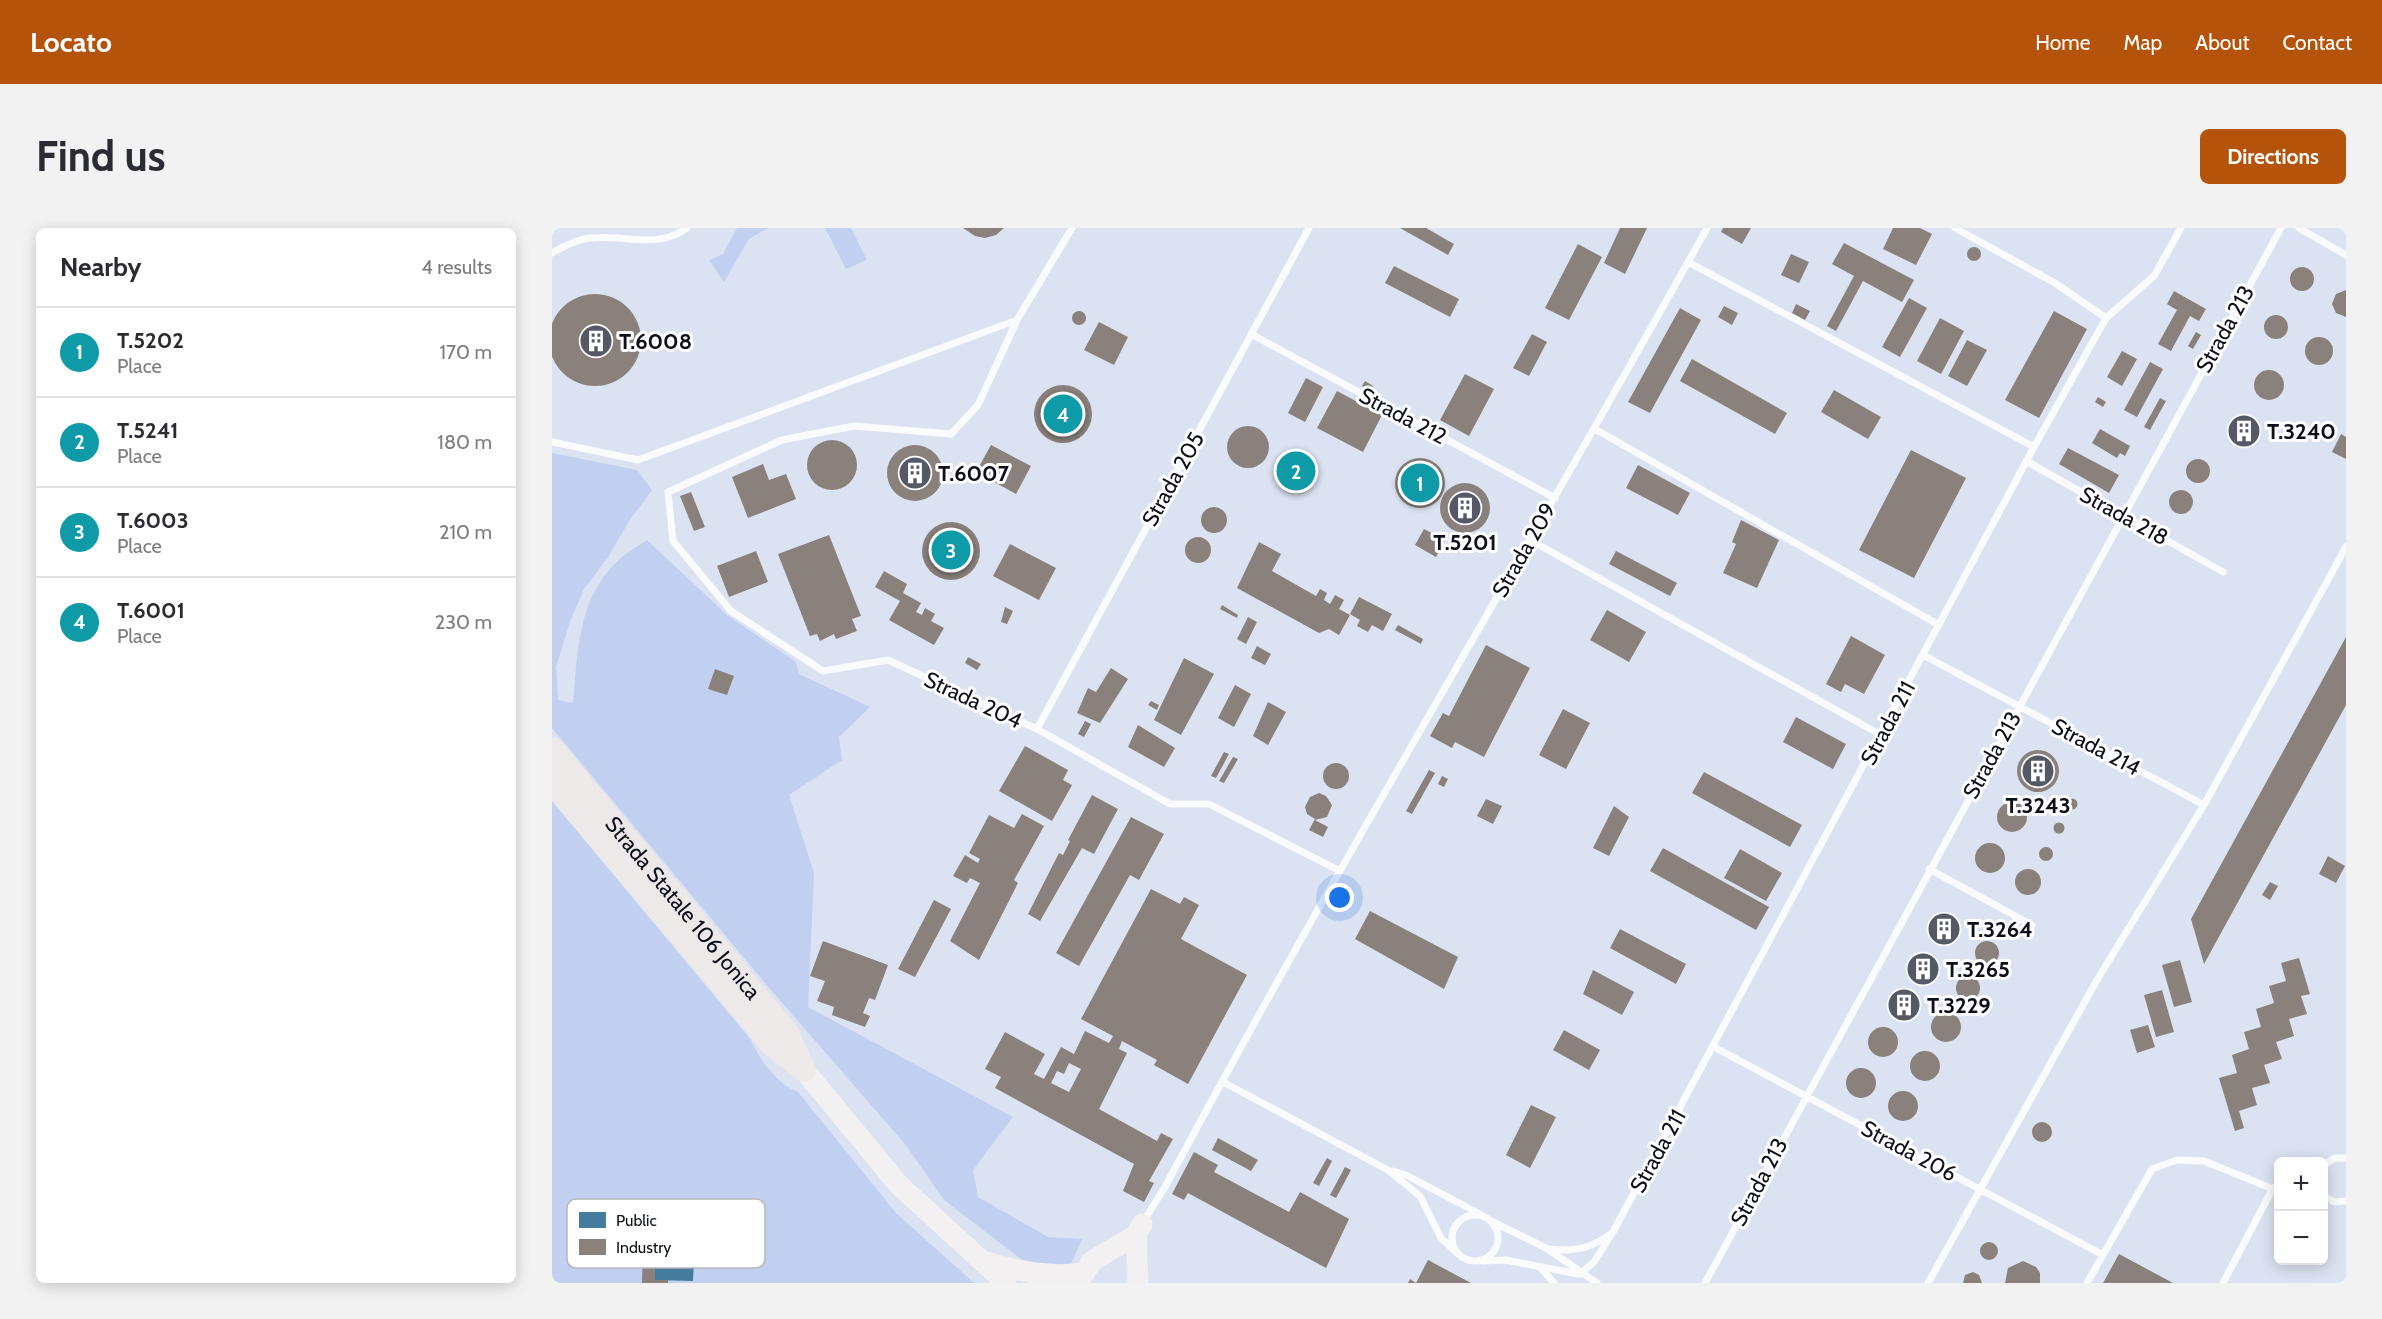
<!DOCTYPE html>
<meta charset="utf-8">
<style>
:root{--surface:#fff;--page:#f2f2f3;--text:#2b2b33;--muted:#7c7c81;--line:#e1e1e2;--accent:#b45309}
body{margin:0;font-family:Cabin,sans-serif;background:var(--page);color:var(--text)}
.controls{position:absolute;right:18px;bottom:18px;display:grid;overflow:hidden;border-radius:9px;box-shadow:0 3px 15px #0003}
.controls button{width:54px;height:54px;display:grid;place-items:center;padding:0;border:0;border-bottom:2px solid var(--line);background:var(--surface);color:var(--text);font:30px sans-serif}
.you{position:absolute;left:788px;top:670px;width:21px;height:21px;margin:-15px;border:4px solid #fff;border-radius:50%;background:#1a73e8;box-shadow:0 0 0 9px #1a73e833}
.badge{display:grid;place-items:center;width:39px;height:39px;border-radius:50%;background:var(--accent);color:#fff;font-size:20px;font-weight:700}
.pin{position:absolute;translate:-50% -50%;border:3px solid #fff;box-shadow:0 2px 6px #0006}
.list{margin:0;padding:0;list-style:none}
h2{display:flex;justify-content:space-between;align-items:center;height:78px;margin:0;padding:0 24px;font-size:26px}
h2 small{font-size:20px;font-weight:400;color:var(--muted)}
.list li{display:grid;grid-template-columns:39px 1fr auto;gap:18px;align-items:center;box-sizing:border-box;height:90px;padding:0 24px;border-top:2px solid var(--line)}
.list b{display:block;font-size:22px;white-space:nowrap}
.list p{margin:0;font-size:20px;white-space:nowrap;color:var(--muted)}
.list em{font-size:20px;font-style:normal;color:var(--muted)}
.map{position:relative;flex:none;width:1794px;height:1055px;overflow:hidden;border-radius:9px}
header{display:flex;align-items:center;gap:36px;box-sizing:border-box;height:84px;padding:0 30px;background:var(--accent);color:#fff}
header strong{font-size:28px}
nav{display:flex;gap:33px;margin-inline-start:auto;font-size:21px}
.intro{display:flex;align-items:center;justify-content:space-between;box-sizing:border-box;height:144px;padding:0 36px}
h1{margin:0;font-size:42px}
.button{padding:15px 27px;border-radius:9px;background:var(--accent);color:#fff;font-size:21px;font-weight:700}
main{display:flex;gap:36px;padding:0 36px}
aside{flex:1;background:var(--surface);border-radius:9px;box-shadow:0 3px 15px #0003}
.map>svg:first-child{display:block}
</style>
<header>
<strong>Locato</strong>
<nav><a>Home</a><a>Map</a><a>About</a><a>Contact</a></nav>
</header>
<div class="intro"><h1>Find us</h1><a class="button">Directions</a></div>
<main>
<aside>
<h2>Nearby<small>4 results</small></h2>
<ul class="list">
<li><span class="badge" style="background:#0f9aa8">1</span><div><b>T.5202</b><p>Place</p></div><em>170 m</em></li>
<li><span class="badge" style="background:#0f9aa8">2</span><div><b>T.5241</b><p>Place</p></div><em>180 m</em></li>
<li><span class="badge" style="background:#0f9aa8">3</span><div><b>T.6003</b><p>Place</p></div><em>210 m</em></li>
<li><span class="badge" style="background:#0f9aa8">4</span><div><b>T.6001</b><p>Place</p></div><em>230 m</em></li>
</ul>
</aside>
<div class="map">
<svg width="1794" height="1055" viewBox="0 0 1794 1055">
<rect width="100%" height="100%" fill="#dbe2f1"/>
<!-- green -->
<path fill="#c1d0f1" d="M185,0H216L197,11L172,54L157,32L171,26Z
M273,0H299L315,32L294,41Z
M0,225L85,242L100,262L77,293L57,328L32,361L19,391L4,439L6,472L21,475C26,424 25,371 65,334C73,325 85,319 95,312L175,387L244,434L247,446L318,479L287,509L290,532L237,567L262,645L256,779L461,889L421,942L426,969L496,1009L530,1011L519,1036L510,1042L473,1034L392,972L353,916L213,755L0,500Z
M0,573L199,812C207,831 226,857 246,864L344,985L422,1055H0Z"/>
<!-- public -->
<path fill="#457b9d" d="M125,1021L137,1022L136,1032H142L141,1053L103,1052V1031L125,1032Z"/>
<!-- industry -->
<path fill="#8a817c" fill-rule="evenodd" d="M411,0H452L444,7L433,10L423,8Z
M848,0H874L902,16L896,27Z
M1068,0H1095L1073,46L1052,35Z
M1171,0H1199L1190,16L1169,4Z
M1341,0H1368L1380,6L1364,37L1331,21Z
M1292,15L1362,52L1350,74L1311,53L1284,103L1275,98L1302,48L1280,36Z
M1026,16L1050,29L1017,92L993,80Z
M1415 26a7 7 0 1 1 14 0a7 7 0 1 1-14 0Z
M1239,26L1257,34L1247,55L1229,47Z
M842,38L907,71L898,89L833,55Z
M1738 51a12 12 0 1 1 24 0a12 12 0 1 1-24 0Z
M1794,62V89L1784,85L1780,76L1784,66Z
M1622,63L1654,81L1647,93L1638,88L1619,123L1606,116L1625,82L1615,76Z
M-3 112a46 46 0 1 1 92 0a46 46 0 1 1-92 0Z
M1357,70L1375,80L1348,129L1330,119Z
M1244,76L1258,83L1253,92L1240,85Z
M1172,78L1186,85L1180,97L1166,89Z
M1128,80L1149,92L1098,185L1076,174Z
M1502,83L1535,101L1487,190L1453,172Z
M520 90a7 7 0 1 1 14 0a7 7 0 1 1-14 0Z
M1712 99a12 12 0 1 1 24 0a12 12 0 1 1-24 0Z
M1388,90L1412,103L1389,146L1365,133Z
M547,94L576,109L562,137L532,122Z
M1644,104L1649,107L1641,121L1636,118Z
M980,106L995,114L977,148L961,140Z
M1753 123a14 14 0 1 1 28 0a14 14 0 1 1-28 0Z
M1415,112L1435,122L1415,158L1396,148Z
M1570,123L1585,131L1570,158L1555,149Z
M1140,131L1235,185L1223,206L1128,153Z
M1598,134L1611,141L1585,189L1572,182Z
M1702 157a15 15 0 1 1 30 0a15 15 0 1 1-30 0Z
M913,146L942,161L917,208L888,192Z
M754,150L771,159L753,194L736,185Z
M813,153L821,158L818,163L810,158Z
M482 186a29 29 0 1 1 58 0a29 29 0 1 1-58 0Z
M1282,162L1329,189L1316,211L1269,184Z
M785,163L830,187L811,224L765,200Z
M1546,169L1554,174L1551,179L1543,174Z
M1608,170L1614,173L1598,202L1592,199Z
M1676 204a16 16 0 1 1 32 0a16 16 0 1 1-32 0Z
M675 219a21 21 0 1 1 42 0a21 21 0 1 1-42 0Z
M1548,201L1578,218L1573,228L1568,225L1565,230L1540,215Z
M1789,206L1794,209V231L1780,224Z
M255 237a25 25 0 1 1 50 0a25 25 0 1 1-50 0Z
M439,217L479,238L464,266L424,244Z
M335 245a28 28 0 1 1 56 0a28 28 0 1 1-56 0Z
M1516,220L1567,247L1557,265L1507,236Z
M1359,222L1414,250L1362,350L1307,322Z
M723 245a21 21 0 1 1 42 0a21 21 0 1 1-42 0Z
M843 255a25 25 0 1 1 50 0a25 25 0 1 1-50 0Z
M1634 243a12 12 0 1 1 24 0a12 12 0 1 1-24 0Z
M211,236L217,252L234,246L244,271L196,290L180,249Z
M1086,237L1138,265L1126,287L1074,260Z
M888 280a25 25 0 1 1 50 0a25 25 0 1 1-50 0Z
M1617 274a12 12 0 1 1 24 0a12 12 0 1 1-24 0Z
M139,264L153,299L142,303L128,268Z
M649 292a13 13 0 1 1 26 0a13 13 0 1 1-26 0Z
M1189,292L1227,312L1205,360L1171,345L1184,316L1180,314Z
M370 323a29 29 0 1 1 58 0a29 29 0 1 1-58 0Z
M872,301L893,312L884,329L863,317Z
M277,307L309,388L300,391L305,403L284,411L282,406L268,413L265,406L258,408L226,326Z
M633 322a13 13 0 1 1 26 0a13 13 0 1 1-26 0Z
M707,314L729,326L720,343L764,368L768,361L775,365L772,372L778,376L783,367L792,372L787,381L798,387L787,407L777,401L767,405L685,360Z
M458,316L504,340L487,372L441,348Z
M204,323L216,354L177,369L165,338Z
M1064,323L1125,355L1118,368L1057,336Z
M332,343L355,356L351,365L369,375L364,384L370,387L373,380L383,386L379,393L392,400L382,417L337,392L348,373L323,359Z
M807,369L840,386L831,403L820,397L816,404L805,398L808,392L798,386Z
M670,377L686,387L685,390L668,381Z
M453,379L461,383L455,396L449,394Z
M1055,382L1094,404L1077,434L1038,412Z
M696,389L705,394L694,416L685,411Z
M846,397L871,411L869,416L843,402Z
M1299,408L1333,427L1312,466L1293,456L1289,464L1274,456Z
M1794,409V477L1652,736L1639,691Z
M934,417L978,440L932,529L903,514L900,520L878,508L891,485L897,488Z
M705,418L719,426L713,437L699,430Z
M416,429L429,436L425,442L413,435Z
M632,430L662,446L629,507L602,492Z
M559,440L576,451L548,495L525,485L536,460L544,464Z
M163,441L182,448L175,467L156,461Z
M683,457L699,466L682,499L666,490Z
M599,473L607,477L605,482L596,477Z
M716,474L734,484L716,517L701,508Z
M1011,481L1038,495L1014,541L987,527Z
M1244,489L1294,516L1281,541L1231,514Z
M533,493L539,496L532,509L526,506Z
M586,497L623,520L612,539L576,519Z
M473,518L516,542L511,552L520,557L500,593L447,563Z
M1465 543a21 21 0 1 1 42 0a21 21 0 1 1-42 0Z
M672,524L677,526L664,550L659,548Z
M681,529L686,531L672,555L667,553Z
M771 548a13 13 0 1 1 26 0a13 13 0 1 1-26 0Z
M877,542L883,545L860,586L854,583Z
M1152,544L1250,597L1238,619L1140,565Z
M890,548L896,551L892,559L886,556Z
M767,565L774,568L780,577L775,589L763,592L776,599L771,609L757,602L763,591L755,586L753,579L758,569Z
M540,567L566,581L542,626L530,620L488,693L476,686L507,625L511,627L518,613L516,612Z
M1514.5 576a5.5 5.5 0 1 1 11 0a5.5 5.5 0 1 1-11 0Z
M934,571L950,578L941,596L925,588Z
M1445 589a15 15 0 1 1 30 0a15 15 0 1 1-30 0Z
M1062,578L1077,589L1057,628L1041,620Z
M470,586L492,598L462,652L466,655L427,732L398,713L428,655L418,650L415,655L401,648L413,627L426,635L428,631L417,625L437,587L462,600Z
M579,589L612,606L587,652L578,647L527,738L504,725Z
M1501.5 600a5.5 5.5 0 1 1 11 0a5.5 5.5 0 1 1-11 0Z
M1423 630a15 15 0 1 1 30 0a15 15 0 1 1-30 0Z
M1487 626a7 7 0 1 1 14 0a7 7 0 1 1-14 0Z
M1111,620L1217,679L1204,702L1098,643Z
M1188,621L1230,645L1214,673L1172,650Z
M1776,628L1793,638L1784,655L1767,646Z
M1463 654a13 13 0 1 1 26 0a13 13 0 1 1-26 0Z
M1718,654L1726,658L1718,672L1710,667Z
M599,661L628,676L632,669L647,677L629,711L695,747L636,856L602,837L605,832L570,813L567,821L575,825L547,881L605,913L609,905L621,911L597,953L602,955L592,974L571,963L582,936L443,860L449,849L433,841L453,804L493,826L482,846L492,851L509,819L522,826L533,803L557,815L561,808L529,791ZM517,835L529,841L517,864L499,855L505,843L512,846Z
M382,672L399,681L363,749L346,741Z
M818,683L906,729L892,761L803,711Z
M1378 701a15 15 0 1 1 30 0a15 15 0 1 1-30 0Z
M1068,701L1134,736L1124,756L1058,720Z
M271,713L336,737L323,772L317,770L311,785L318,788L313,799L280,787L282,779L265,773L273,753L258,748Z
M1423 725a12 12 0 1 1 24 0a12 12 0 1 1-24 0Z
M1356 741a15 15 0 1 1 30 0a15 15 0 1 1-30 0Z
M1747,730L1758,766L1749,768L1755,786L1737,791L1742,808L1724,814L1730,831L1712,837L1718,855L1700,860L1705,877L1687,883L1692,900L1683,903L1667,850L1685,845L1680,827L1697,821L1692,804L1709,799L1704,781L1722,775L1717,758L1734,753L1729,735Z
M1628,732L1640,774L1622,779L1610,737Z
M1041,742L1082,764L1070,787L1031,766Z
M1404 760a12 12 0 1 1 24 0a12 12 0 1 1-24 0Z
M1337 777a15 15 0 1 1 30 0a15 15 0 1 1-30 0Z
M1610,762L1622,804L1604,809L1592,767Z
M1379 799a15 15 0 1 1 30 0a15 15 0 1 1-30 0Z
M1596,797L1603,819L1585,825L1578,802Z
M1316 814a15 15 0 1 1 30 0a15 15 0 1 1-30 0Z
M1012,802L1048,822L1037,842L1001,822Z
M1358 838a15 15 0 1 1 30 0a15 15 0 1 1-30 0Z
M1294 855a15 15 0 1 1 30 0a15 15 0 1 1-30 0Z
M1336 878a15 15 0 1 1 30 0a15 15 0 1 1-30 0Z
M979,877L1004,889L978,940L954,927Z
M1480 904a10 10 0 1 1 20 0a10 10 0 1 1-20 0Z
M666,910L706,932L699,943L660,922Z
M642,924L666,937L662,944L737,984L748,964L797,991L774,1040L636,965L632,972L620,966Z
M775,930L780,933L767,958L761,955Z
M793,939L799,942L784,970L778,967Z
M1428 1023a9 9 0 1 1 18 0a9 9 0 1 1-18 0Z
M91,1018H103V1052H116V1055H90Z
M1567,1026L1621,1055H1551Z
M876,1032L919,1055H856L858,1051L864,1055Z
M1471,1033L1484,1039L1488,1045V1055H1453L1456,1040Z
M1421,1044L1427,1047L1430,1055H1411L1413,1047Z"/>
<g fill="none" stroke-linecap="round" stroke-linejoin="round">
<!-- lane -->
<path stroke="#fafbfd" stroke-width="7" d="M1403,0L1503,55L1554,90
M1747,0L1794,27
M0,25C12,18 25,11 39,10C75,6 103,22 135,0
M1136,34L1482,219
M465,92L426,177L399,206L302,198L230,212L116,264L121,313L179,383L271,443L336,432L485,501L618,576H657L788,643
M699,106L1003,270
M1043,201L1387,397
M0,214L86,232L465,92L520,0
M1474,233L1671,344
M978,312L1329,507
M1371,427L1652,577
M485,501L757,0
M1377,641L1480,697
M1162,819L1551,1027
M671,854L836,942L868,968L889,1010L906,1026
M1772,937L1783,930H1794
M841,943L854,947L928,986
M1772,967L1782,974L1794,973
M900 1010a23 23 0 1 1 46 0a23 23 0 1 1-46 0Z
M591,994L613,959C786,635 977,321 1155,0
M941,994L994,1020L1045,1055
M997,1021C1020,1024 1038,1021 1057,1007
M931,1033L954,1032L1026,1046
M989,1040L1002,1055
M1028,1046L1042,1034L1061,1004L1482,219L1554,90L1602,48L1629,0
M1153,1055L1729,0
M1376,1055L1545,752L1652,577L1794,319
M1535,1055L1600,941L1625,932L1652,933L1726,963
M1671,1055L1721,960"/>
<!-- primary -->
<path stroke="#f2f0f0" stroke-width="21" d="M252,842L347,957L454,1055
M584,1007L586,1055
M433,1034C467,1043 496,1050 531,1045
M526,1055L540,1033L584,1007L590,996"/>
<!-- highway -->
<g stroke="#ede9e8" stroke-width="24">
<path id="s1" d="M0,521L235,805L252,842"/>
<path d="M0,554L220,816L248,839"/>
</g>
</g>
<!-- icons -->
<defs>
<g id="building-disc" transform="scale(1.725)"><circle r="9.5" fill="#545965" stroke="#fff"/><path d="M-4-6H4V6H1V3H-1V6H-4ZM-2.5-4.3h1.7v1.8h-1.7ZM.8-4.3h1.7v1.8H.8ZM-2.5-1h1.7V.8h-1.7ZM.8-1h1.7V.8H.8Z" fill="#fff"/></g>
</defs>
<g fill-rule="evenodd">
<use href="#building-disc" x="44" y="113"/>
<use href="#building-disc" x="1692" y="203"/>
<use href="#building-disc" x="363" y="245"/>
<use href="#building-disc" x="913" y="280"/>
<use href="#building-disc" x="1486" y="543"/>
<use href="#building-disc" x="1392" y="701"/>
<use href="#building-disc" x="1371" y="741"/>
<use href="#building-disc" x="1352" y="777"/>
</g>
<g text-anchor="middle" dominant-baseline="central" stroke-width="6" stroke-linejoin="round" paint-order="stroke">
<!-- street labels -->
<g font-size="22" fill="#0b0f19" stroke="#fff">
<text transform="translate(1673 101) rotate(-61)">Strada 213</text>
<text transform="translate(851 188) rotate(28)">Strada 212</text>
<text transform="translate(621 251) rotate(-61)">Strada 205</text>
<text transform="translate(1572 288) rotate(29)">Strada 218</text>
<text transform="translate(972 322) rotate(-60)">Strada 209</text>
<text transform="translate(421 472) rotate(25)">Strada 204</text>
<text transform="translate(1336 495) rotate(-62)">Strada 211</text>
<text transform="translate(1544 519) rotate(28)">Strada 214</text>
<text transform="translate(1440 527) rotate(-61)">Strada 213</text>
<text stroke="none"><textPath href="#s1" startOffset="206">Strada Statale 106 Jonica</textPath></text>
<text transform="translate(1106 923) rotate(-61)">Strada 211</text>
<text transform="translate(1357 923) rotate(28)">Strada 206</text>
<text transform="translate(1207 954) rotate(-62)">Strada 213</text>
</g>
<!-- poi labels -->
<g font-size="22" font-weight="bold" fill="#0b0f19" stroke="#fff" text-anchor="start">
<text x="67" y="113">T.6008</text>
<text x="1715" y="203">T.3240</text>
<text x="386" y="245">T.6007</text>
<text x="913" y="314" text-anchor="middle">T.5201</text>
<text x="1486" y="577" text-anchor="middle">T.3243</text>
<text x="1415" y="701">T.3264</text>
<text x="1394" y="741">T.3265</text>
<text x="1375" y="777">T.3229</text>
</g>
</g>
<!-- legend -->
<rect x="15" y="971" width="198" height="69" rx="9" fill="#fff" stroke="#b6b7ba" stroke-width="1.5"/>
<rect x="27" y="984" width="27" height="16" fill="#457b9d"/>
<rect x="27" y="1011" width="27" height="16" fill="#8a817c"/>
<g font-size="16" fill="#0b0f19">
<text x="64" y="998">Public</text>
<text x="64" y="1025">Industry</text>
</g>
</svg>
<div class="controls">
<button>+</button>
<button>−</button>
</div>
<div class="you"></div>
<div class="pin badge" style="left:868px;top:255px;background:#0f9aa8">1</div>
<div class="pin badge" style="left:744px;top:243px;background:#0f9aa8">2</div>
<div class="pin badge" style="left:399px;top:322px;background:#0f9aa8">3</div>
<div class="pin badge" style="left:511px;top:186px;background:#0f9aa8">4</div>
</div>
</main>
